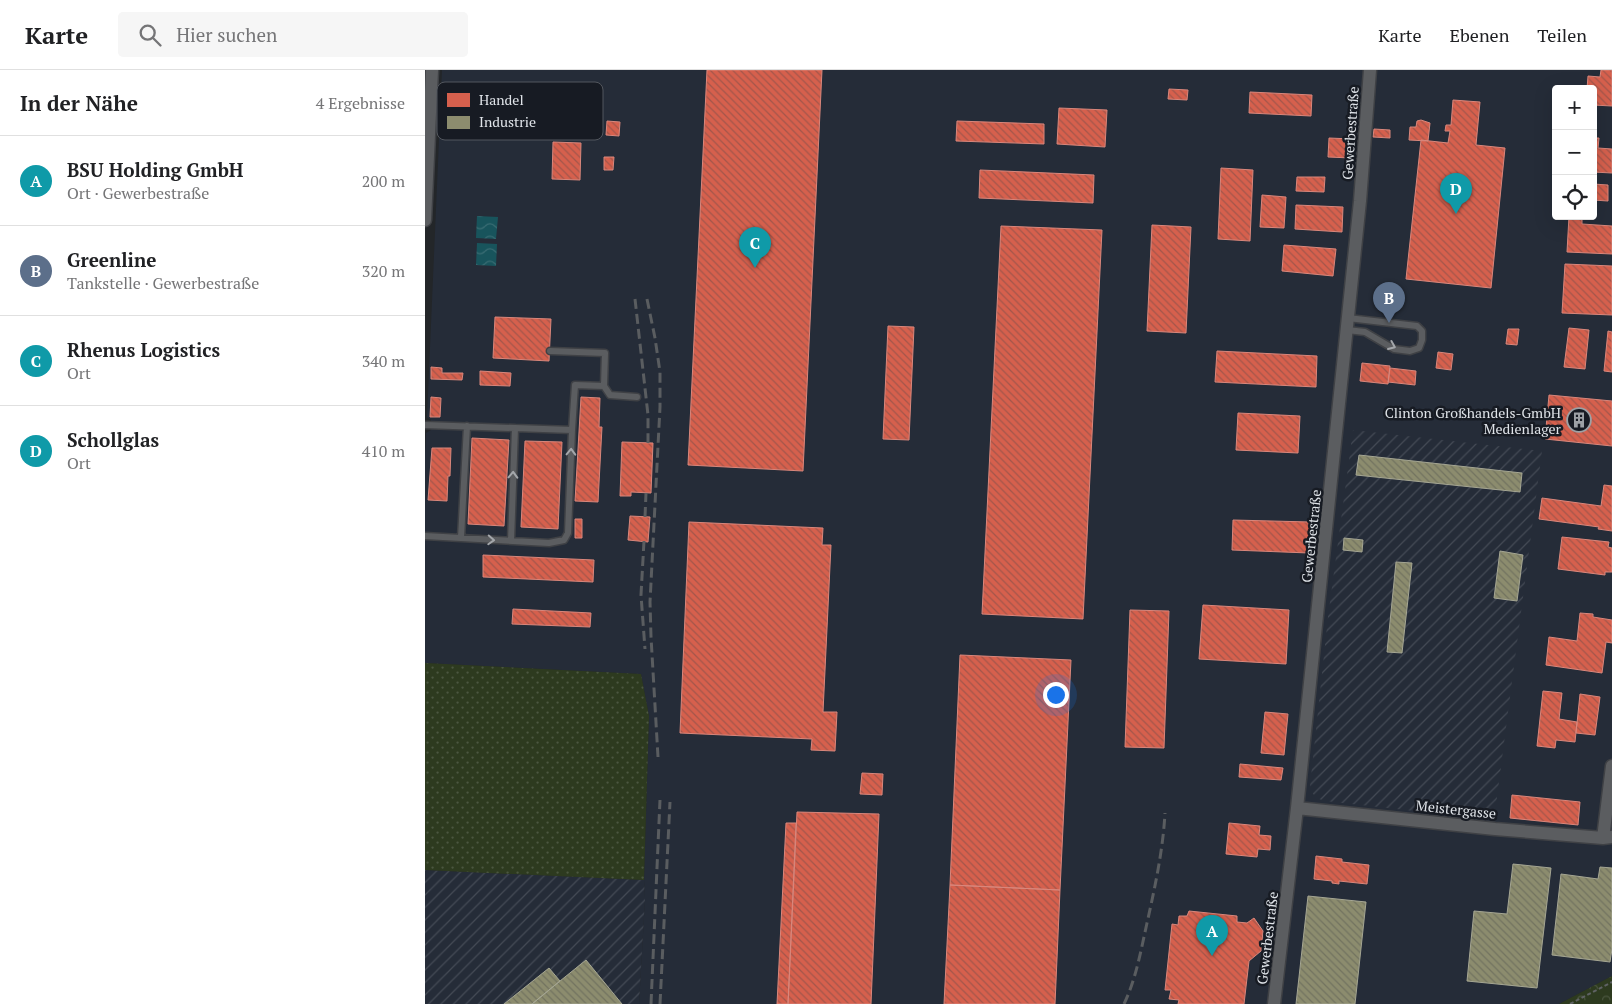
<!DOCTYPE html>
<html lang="de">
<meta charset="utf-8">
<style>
:root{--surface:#fff;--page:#f6f6f6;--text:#202124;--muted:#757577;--line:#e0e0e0;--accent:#585b5e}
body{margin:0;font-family:"PT Serif",serif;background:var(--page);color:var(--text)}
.controls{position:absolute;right:15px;top:15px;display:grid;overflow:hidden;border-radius:5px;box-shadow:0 5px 20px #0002}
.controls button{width:45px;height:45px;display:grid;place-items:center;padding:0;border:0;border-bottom:1px solid var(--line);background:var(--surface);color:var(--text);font:25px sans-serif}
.you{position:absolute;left:630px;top:624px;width:18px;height:18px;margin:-12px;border:4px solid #fff;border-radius:50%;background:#1a73e8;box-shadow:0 0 0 8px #1a73e833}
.badge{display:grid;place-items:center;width:32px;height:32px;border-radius:50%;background:var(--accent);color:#fff;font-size:16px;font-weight:700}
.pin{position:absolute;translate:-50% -41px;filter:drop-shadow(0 1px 2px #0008)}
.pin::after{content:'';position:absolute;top:26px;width:18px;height:15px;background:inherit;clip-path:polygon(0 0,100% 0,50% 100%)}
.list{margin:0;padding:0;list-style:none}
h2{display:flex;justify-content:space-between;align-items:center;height:65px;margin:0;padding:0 20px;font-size:21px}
h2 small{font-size:16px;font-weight:400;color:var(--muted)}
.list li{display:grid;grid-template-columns:32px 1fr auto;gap:15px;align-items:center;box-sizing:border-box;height:90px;padding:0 20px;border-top:1px solid var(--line)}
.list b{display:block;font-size:19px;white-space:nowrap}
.list p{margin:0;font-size:16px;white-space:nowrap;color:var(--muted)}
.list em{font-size:16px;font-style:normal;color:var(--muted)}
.icon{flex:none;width:28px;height:28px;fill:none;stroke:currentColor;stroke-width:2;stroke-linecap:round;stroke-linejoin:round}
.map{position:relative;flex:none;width:1187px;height:934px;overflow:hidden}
header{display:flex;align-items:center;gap:30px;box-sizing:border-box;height:70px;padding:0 25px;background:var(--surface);border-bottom:1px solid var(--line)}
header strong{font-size:24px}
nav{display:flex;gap:28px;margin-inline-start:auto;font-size:18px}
.search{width:350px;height:45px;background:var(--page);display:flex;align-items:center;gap:12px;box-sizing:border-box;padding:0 18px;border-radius:5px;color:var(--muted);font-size:19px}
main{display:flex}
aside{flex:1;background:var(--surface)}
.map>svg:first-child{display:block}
</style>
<header>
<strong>Karte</strong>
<div class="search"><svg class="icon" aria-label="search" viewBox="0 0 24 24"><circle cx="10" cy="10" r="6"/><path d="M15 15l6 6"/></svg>Hier suchen</div>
<nav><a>Karte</a><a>Ebenen</a><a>Teilen</a></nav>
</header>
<main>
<aside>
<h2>In der Nähe<small>4 Ergebnisse</small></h2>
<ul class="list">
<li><span class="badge" style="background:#0f9aa8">A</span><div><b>BSU Holding GmbH</b><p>Ort · Gewerbestraße</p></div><em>200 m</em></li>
<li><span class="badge" style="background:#5c6f8a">B</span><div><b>Greenline</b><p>Tankstelle · Gewerbestraße</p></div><em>320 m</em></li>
<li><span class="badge" style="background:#0f9aa8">C</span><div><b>Rhenus Logistics</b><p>Ort</p></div><em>340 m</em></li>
<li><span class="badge" style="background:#0f9aa8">D</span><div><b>Schollglas</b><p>Ort</p></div><em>410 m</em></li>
</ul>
</aside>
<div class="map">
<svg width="1187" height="934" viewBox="0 0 1187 934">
<defs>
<pattern id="industrial-furrows" width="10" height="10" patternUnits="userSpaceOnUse" patternTransform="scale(1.25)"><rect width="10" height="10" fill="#252c38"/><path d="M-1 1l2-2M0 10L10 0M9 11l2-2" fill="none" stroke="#444a55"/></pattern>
<pattern id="grass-dots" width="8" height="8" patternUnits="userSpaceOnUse" patternTransform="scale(1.25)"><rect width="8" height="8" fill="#2d3a1f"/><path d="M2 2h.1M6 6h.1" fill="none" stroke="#4b5640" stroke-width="1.8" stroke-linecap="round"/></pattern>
<pattern id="park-crowns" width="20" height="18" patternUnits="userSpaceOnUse" patternTransform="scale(1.25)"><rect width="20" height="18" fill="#2d3a1f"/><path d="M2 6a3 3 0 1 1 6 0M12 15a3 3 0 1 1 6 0" fill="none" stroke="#4b5640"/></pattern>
<pattern id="water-waves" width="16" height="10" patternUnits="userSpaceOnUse" patternTransform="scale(1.25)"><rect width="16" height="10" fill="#18545c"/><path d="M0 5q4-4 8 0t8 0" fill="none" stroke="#396c73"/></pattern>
<pattern id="shops-back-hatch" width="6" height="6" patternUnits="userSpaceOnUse" patternTransform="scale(1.25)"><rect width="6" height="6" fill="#d6604d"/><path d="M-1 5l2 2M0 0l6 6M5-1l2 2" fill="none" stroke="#a3564b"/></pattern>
<pattern id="industry-back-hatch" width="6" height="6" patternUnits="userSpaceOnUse" patternTransform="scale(1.25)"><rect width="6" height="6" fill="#8c8c6e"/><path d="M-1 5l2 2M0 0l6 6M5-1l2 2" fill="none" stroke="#727360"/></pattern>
</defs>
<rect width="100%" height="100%" fill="#232629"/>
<!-- built -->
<path fill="#252c38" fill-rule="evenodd" d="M17,0H1187V906L1134,934H214L220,829L219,810L224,646L216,604L0,593V383L1,363L6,360V350L2,347ZM1131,19H1168V146H1131Z"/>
<!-- industrial -->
<path fill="url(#industrial-furrows)" d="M928,360L1117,381L1069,750L900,731L894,729L888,724L885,716L903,547Z
M0,800L219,810L220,829L214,934H0Z"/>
<!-- grass -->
<path fill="url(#grass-dots)" d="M0,593L216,604L224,646L219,810L0,800Z"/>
<!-- park -->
<path fill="url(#park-crowns)" d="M1187,906V934H1134Z"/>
<!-- water -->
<path fill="url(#water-waves)" d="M52,146L73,147L71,169L51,168Z
M52,173L72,174L71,196L51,195Z"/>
<!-- shops -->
<path fill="url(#shops-back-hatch)" stroke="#d9877c" d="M282,0H397L378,401L263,395Z
M1176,0H1187V36L1168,35V19H1162L1163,6L1175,7Z
M744,19L763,20L762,30L743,29Z
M825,22L887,25L886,46L824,43Z
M1028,30L1055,32L1051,75L1080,78L1066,218L981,209L996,70L1023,73L1025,61H1020L1021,55H1026Z
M634,38L682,40L680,77L632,74Z
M996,50L1005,53L1003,71L984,70L985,57H991L992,51Z
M182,51L195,52L194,66L181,65Z
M532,51L619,54V74L531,71Z
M949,59L965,60V68L948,67Z
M904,68L927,69L926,88L903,87Z
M1168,68H1174L1173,78L1187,79V103L1168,102Z
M128,72L156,73L155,110L127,109Z
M179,87H189L188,100H179Z
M796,98L828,100L825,171L793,169Z
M555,100L669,105L668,133L554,128Z
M872,107H900L899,122L871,121Z
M1168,114L1183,115V131L1168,130Z
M837,125L861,127L859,158L835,157Z
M871,135L918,137L917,162L870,159Z
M1144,146H1157V154L1187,156V184L1142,182Z
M727,155L766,157L761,263L722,261Z
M576,156L677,160L658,549L557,544Z
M859,175L911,179L908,206L857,201Z
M1140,194L1187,196V245L1137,243Z
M70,247L126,249L124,291L68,288Z
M463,256L489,257L484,370L458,369Z
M1144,258L1164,260L1160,299L1139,297Z
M1083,259H1094L1092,275L1081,274Z
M1183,261L1187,262V302L1179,301Z
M792,281L892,286L891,317L790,312Z
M1013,282L1028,284L1026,300L1011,298Z
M937,293L965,296L963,314L935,311Z
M6,297L17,298V303H38L37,310L6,309Z
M965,298L991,301L990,315L963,312Z
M55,301L86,303L85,316L55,315Z
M1124,325L1187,331V376L1120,369Z
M6,327L16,328L15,347H5Z
M156,327L175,328L174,357H177L173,432L150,431Z
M813,343L875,346L873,383L811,380Z
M47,368L84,370L79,456L43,454Z
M100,371L137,372L133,459L96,457Z
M197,372L228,373L226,423L206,422V426H195Z
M7,378H26L25,406H23L22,431L3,430Z
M1179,415L1187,416V461L1173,459L1174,457L1114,449L1117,428L1176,436Z
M205,446L225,447L223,472L203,470Z
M150,449H157V468H150Z
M808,450L885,452L884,483L807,480Z
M264,452L398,458L397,475H406L398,642H412L410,681L386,680L387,669L255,663Z
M1137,467L1184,472L1183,477L1187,478V502H1180V505L1133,499Z
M58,485L169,490L168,512L58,507Z
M778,535L864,540L861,594L774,589Z
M88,539L166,543L165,557L87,554Z
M705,540L744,541L739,678L700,677Z
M1155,543L1168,544V547L1187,550V573L1181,572L1177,603L1121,595L1124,567L1152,571Z
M535,585L646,590L635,820L525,815Z
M1118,621L1137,623L1134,649L1152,652L1150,672L1131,670L1130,678L1112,676Z
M1155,624L1175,627L1170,665L1151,663Z
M840,642L863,644L859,685L836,683Z
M815,694L858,698L856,710L814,707Z
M437,703L458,704L457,725L435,724Z
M1087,725L1155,732L1153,755L1085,748Z
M372,742L454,744L446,934H363Z
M361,753H371L363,934H352Z
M804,753L835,756L834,765L846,766L845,780L833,779L832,787L801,784Z
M891,786L917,789V792L944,795L942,814L914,811V814L907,813V811L889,809Z
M525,815L635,820L630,934H519Z
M764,841L812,846V852L822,853L829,848L838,861L836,881L824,891L819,934H753L754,930L744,929L746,920H740L747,854L753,855L754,846H762Z"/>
<!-- industry -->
<path fill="url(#industry-back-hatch)" stroke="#a5a693" d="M934,385L1097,403L1095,422L931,405Z
M919,468L938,470L937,482L918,480Z
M1075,481L1098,485L1092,531L1069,528Z
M971,492L987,493L977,583L962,582Z
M1088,794L1126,798L1112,918L1042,911L1049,841L1082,844Z
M1175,797L1187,798V879L1185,892L1127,885L1136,804L1173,809Z
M883,826L941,832L930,934H871Z
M161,890L197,934H107L135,911Z
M124,898L135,911L107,934H79Z"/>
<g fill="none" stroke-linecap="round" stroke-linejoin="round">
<!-- lane casing -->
<g stroke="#3f4145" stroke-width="9">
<path id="lane" d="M922,260L940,262L969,279L985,281L994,278L997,270V261L992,256L923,248
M125,281L180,283L179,316
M0,355L147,360L143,463L139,470L124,473L0,466
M147,360L150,315L179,316L185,325L212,327
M36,468L42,356
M86,471L90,358"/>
</g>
<!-- street casing -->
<g stroke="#3f4145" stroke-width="15">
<path id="street" d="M0,150L7,0
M872,738L1070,759L1178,768L1187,767
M1178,768L1187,696
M849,934L872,738L935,131L945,0"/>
</g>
<!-- path -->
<path stroke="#5f6264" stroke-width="2" stroke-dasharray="4 2.5" stroke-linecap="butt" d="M1145,934L1187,912"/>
<!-- lane -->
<use href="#lane" stroke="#5b5d60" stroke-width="6"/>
<!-- street -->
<use href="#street" stroke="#5b5d60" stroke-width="12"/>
<!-- rail -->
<path stroke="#5a5d60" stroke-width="3" stroke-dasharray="10 5" stroke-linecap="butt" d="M210,229L223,345V373
M222,229L230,268L235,302V337L225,532L226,567L233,687
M220,447L221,423
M219,471L216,525L220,579
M226,934L235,730
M235,934L245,732
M699,934C711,909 716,880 722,853C730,817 738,780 740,743"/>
</g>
<!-- one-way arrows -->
<defs><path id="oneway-chevron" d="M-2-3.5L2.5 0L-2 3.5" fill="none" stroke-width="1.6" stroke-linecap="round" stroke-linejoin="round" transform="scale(1.25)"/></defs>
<g stroke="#a4a7ab">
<use href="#oneway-chevron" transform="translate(967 276) rotate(23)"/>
<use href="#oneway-chevron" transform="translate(146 382) rotate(-88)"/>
<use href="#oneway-chevron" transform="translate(88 405) rotate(-88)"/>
<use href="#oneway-chevron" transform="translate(66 470) rotate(3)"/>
</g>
<!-- icons -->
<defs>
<g id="building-ring" transform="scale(1.25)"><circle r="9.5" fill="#171b23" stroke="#9da1a5" stroke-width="1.5"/><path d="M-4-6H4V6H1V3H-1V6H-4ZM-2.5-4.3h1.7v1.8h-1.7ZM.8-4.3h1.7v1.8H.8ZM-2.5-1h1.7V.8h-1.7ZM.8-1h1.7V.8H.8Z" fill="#9da1a5"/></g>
</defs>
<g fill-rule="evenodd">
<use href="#building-ring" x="1154" y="350"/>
</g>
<g text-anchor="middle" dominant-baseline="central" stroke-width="5" stroke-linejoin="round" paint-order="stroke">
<!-- street labels -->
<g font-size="14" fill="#dfe3e8" stroke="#171b23">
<text transform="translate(925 63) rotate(-86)">Gewerbestraße</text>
<text transform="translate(886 466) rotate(-84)">Gewerbestraße</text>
<text transform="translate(1031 739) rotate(6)">Meistergasse</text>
<text transform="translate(842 868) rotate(-83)">Gewerbestraße</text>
</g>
<!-- poi labels -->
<g font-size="14" fill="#dfe3e8" stroke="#171b23" text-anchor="end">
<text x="1136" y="342">Clinton Großhandels-GmbH<tspan x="1136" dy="16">Medienlager</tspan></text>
</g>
</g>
<!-- legend -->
<rect x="12" y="12" width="166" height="58" rx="8" fill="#171b23" stroke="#53575e" stroke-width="1"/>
<rect x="22" y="23" width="23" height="14" fill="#d6604d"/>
<rect x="22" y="46" width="23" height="13" fill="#8c8c6e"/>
<g font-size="14" fill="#dfe3e8">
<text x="54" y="35">Handel</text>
<text x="54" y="57">Industrie</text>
</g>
</svg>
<div class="controls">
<button>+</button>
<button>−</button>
<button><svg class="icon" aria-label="locate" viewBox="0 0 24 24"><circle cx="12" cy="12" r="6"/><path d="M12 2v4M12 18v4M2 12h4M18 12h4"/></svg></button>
</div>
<div class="you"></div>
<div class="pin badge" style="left:787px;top:886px;background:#0f9aa8">A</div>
<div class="pin badge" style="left:964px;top:253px;background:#5c6f8a">B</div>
<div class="pin badge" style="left:330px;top:198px;background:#0f9aa8">C</div>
<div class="pin badge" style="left:1031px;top:144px;background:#0f9aa8">D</div>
</div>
</main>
